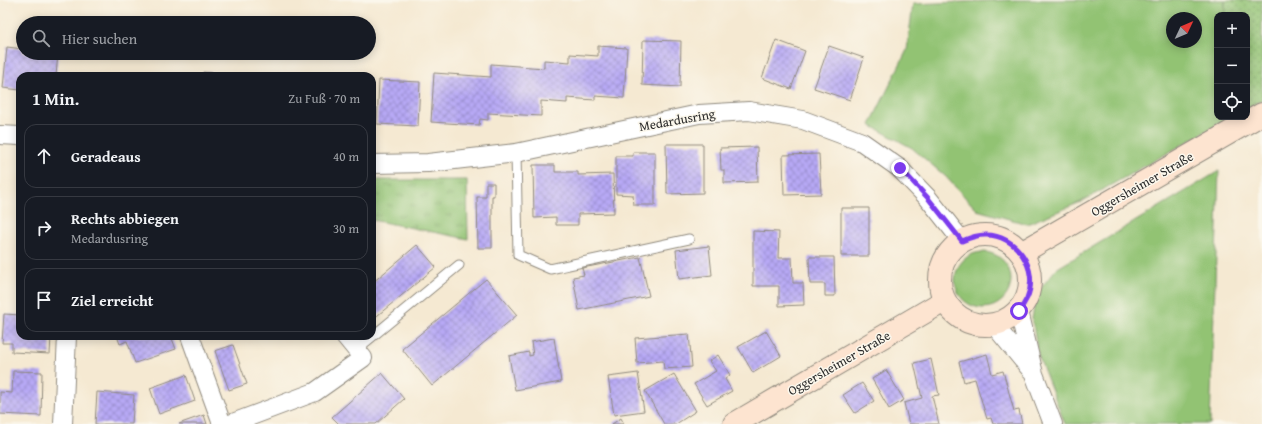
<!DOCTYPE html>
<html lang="de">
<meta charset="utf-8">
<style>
:root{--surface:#171b24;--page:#242831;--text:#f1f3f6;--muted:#9ea1a6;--line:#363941}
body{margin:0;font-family:"Gentium Book Plus",serif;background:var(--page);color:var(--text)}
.controls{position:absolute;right:12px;top:12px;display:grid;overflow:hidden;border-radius:8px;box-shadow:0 2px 10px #0003}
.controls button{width:36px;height:36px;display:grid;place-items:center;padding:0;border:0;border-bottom:1px solid var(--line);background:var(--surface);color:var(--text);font:20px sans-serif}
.compass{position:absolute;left:1166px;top:12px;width:36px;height:36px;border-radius:50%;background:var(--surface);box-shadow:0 2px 10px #0003;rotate:46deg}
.stop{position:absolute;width:12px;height:12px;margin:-9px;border:3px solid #7c3aed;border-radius:50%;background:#fff}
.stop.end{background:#7c3aed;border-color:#fff;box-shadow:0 1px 4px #0008}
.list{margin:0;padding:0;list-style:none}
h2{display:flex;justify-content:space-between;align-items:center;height:52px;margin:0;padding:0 16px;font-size:17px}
h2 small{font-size:13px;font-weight:400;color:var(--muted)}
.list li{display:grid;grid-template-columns:26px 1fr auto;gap:12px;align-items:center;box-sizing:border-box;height:64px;margin:0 8px 8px;padding:0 8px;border:1px solid var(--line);border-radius:12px}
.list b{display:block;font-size:15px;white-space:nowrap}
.list p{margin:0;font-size:13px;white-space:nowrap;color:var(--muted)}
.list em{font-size:13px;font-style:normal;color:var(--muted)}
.icon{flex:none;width:22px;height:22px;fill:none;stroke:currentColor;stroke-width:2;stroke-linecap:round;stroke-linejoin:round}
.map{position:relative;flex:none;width:1262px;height:424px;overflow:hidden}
.search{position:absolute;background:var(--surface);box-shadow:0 2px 10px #0003;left:16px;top:16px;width:360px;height:44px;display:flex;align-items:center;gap:10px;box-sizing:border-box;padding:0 14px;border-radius:22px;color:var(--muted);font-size:15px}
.panel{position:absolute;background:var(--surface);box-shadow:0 2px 10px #0003;left:16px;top:72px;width:360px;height:268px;border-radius:12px}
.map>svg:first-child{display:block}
</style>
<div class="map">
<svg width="1262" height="424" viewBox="0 0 1262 424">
<defs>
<pattern id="park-tufts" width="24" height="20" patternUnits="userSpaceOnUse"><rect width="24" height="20" fill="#92c373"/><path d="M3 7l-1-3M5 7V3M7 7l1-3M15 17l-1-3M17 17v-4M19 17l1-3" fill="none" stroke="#779f5f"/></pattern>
<pattern id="garden-dots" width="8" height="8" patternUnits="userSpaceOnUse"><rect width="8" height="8" fill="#92c373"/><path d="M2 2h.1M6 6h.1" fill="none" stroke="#779f5f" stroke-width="1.8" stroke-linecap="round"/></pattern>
<pattern id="building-cross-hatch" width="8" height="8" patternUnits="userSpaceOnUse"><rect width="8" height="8" fill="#b7a9f5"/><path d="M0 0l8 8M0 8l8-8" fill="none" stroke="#958ac7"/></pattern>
</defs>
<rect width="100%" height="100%" fill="#fbf7ec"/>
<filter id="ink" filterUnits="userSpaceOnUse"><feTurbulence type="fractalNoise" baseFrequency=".025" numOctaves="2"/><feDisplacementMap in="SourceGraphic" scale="8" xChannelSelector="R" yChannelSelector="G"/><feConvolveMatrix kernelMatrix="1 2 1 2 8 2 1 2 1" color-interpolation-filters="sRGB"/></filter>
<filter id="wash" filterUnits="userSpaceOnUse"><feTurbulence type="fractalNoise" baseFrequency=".012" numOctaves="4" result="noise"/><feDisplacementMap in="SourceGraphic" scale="16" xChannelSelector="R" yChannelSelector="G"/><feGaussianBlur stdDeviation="0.9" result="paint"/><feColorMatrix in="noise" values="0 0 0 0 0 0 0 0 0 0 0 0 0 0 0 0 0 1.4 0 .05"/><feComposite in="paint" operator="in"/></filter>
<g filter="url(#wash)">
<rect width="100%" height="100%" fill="#f5e9d2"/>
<!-- grass -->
<path fill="#92c373" stroke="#5e774f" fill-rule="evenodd" d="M1010,0H1225V15H1217V117H1228V119L1081,202L1027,224L977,210L945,176L912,148L870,125L907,50L913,4ZM1172,18H1196V42H1172Z
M1219,171L1210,424H1065L1038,355L1032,318L1037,293L1056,269Z
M955 280a28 28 0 1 1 56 0a28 28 0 1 1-56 0Z"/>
<!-- park -->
<path fill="url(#park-tufts)" stroke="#5e774f" d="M372,180H467L468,239L372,220Z"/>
<!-- garden -->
<path fill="url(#garden-dots)" stroke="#5e774f" d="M1225,0H1262V100L1247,109V15H1225Z"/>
<g id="blocks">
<!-- building -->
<path fill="url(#building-cross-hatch)" d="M643,40L681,41L680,87L642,85Z
M776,40L805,51L791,89L762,78Z
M598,46L627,48L624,98L595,96V100L567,98V103L541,101V116L488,113V120L480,119L479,125L431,122L434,73L491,77V64L544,68V60L570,62V54L598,56Z
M829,46L864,58L850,100L814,88Z
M7,47L23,49V53H58L56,76H20V90L3,88Z
M203,72L243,75V76H203Z
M379,80L420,82L418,126L377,124Z
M666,144H703V193L667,194Z
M757,147L758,182L724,183V170H721L720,148Z
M633,152H655V205H634L633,195L616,194V156H633Z
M819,154L821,194L784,195L783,155Z
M533,165H555V172H578V175L613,174L614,213L578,214V225H556V217L534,218Z
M486,183H494V196H492V248H478L477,197H486Z
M841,208H869V256H841Z
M753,231L779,232L778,258H792L793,283H803L804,305L779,306V286H753Z
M417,245L436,267L372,320V283Z
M709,246L712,275L679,279L676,250Z
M640,257L649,296L579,310L573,277L584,275L582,268Z
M809,257H834L835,296H825V284H810Z
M19,259H20V290H18Z
M486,279L517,315L432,386L402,349Z
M4,314L20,315V336H51L50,354L12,352V343H2Z
M766,331L781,356L753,373L738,347Z
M689,334L692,367L664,369L663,361L637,363L635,338Z
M117,336H171L176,349L135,363L127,341L120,344Z
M554,338L561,382L515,390L509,356L529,352V356L533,355L531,342Z
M233,345L247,384L229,390L215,351Z
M987,354L992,374L1003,371L1014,411L1019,410L1022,424H993L991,418L987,419L975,379L964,382L959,362Z
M718,355L730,375L725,379L732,391L707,405L694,384L716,371L709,361Z
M931,359L939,395L932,396L939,424H909L904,403L922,398L914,363Z
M886,370L904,400L889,409L872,379Z
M13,371L42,372L41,416L0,414V392L12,393Z
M382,373L404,399L376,424H339L332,417Z
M638,373L644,411L614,415L608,377Z
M674,374L696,411L676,424H664L645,391Z
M186,375L195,401L159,414L150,388Z
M862,383L874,401L855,413L843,395Z
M97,392L134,395L132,424H95Z
M204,415L207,424H179L184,422Z
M621,418L624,424H612Z"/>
</g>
</g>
<g filter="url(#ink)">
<use href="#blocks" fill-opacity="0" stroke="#908a7e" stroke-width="1"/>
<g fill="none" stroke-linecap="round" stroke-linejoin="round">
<!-- lane casing -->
<g stroke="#908a7e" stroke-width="11">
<path id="lane" d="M516,153L518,255L550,269L689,239
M356,350L459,265"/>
</g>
<!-- street casing -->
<g stroke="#908a7e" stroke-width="20">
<path id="street" d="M0,135L20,136
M372,164L428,163L516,153L699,114L749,111L803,120L862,142L899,168L928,198L962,241
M1019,311L1034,374L1053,424
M994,325L1031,370
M190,336L222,424
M63,424L67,336
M230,424L315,392L363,358L345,336"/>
</g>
<!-- secondary casing -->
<g stroke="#908a7e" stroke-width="24">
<path id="secondary" d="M940 280a45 45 0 1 1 90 0a45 45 0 1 1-90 0Z
M1021,253L1262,114
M734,424L944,301"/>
</g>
<!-- lane -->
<use href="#lane" stroke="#fff" stroke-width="9"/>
<!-- street -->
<use href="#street" stroke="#fff" stroke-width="18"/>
<!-- secondary -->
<use href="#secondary" stroke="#fde4d0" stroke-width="22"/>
</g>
</g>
<g fill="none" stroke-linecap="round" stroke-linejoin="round" filter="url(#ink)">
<!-- route -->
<path stroke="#7c3aed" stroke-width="5" d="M900,168L928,198L962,241C969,238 977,235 985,235C1016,234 1040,269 1027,298C1025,302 1022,307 1019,311"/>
</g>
<g text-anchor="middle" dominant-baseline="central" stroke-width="3" stroke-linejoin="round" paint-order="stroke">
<!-- street labels -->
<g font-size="13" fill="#2b2b2b" stroke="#fbf7ec">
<text transform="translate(677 120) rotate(-10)">Medardusring</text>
<text transform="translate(1142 184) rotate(-30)">Oggersheimer Straße</text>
<text transform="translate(839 363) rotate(-30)">Oggersheimer Straße</text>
</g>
</g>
</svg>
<div class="controls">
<button>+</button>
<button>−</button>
<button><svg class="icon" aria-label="locate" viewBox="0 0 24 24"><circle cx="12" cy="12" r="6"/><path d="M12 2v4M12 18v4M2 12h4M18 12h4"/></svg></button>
</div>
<svg class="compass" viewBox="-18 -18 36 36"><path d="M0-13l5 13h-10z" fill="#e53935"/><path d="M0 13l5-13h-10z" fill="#9ea1a6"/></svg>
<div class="stop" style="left:1019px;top:311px"></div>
<div class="stop end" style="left:900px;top:168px"></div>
<div class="search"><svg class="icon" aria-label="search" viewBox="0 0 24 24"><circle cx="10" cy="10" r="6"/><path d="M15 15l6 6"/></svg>Hier suchen</div>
<section class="panel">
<h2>1 Min.<small>Zu Fuß · 70 m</small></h2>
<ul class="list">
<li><svg class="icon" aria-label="ahead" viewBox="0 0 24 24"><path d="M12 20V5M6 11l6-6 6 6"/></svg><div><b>Geradeaus</b></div><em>40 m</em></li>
<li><svg class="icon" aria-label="right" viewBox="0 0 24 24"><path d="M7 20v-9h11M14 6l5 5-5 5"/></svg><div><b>Rechts abbiegen</b><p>Medardusring</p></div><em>30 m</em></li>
<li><svg class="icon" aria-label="arrive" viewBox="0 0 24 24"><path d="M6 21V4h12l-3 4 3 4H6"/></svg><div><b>Ziel erreicht</b></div></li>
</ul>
</section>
</div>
